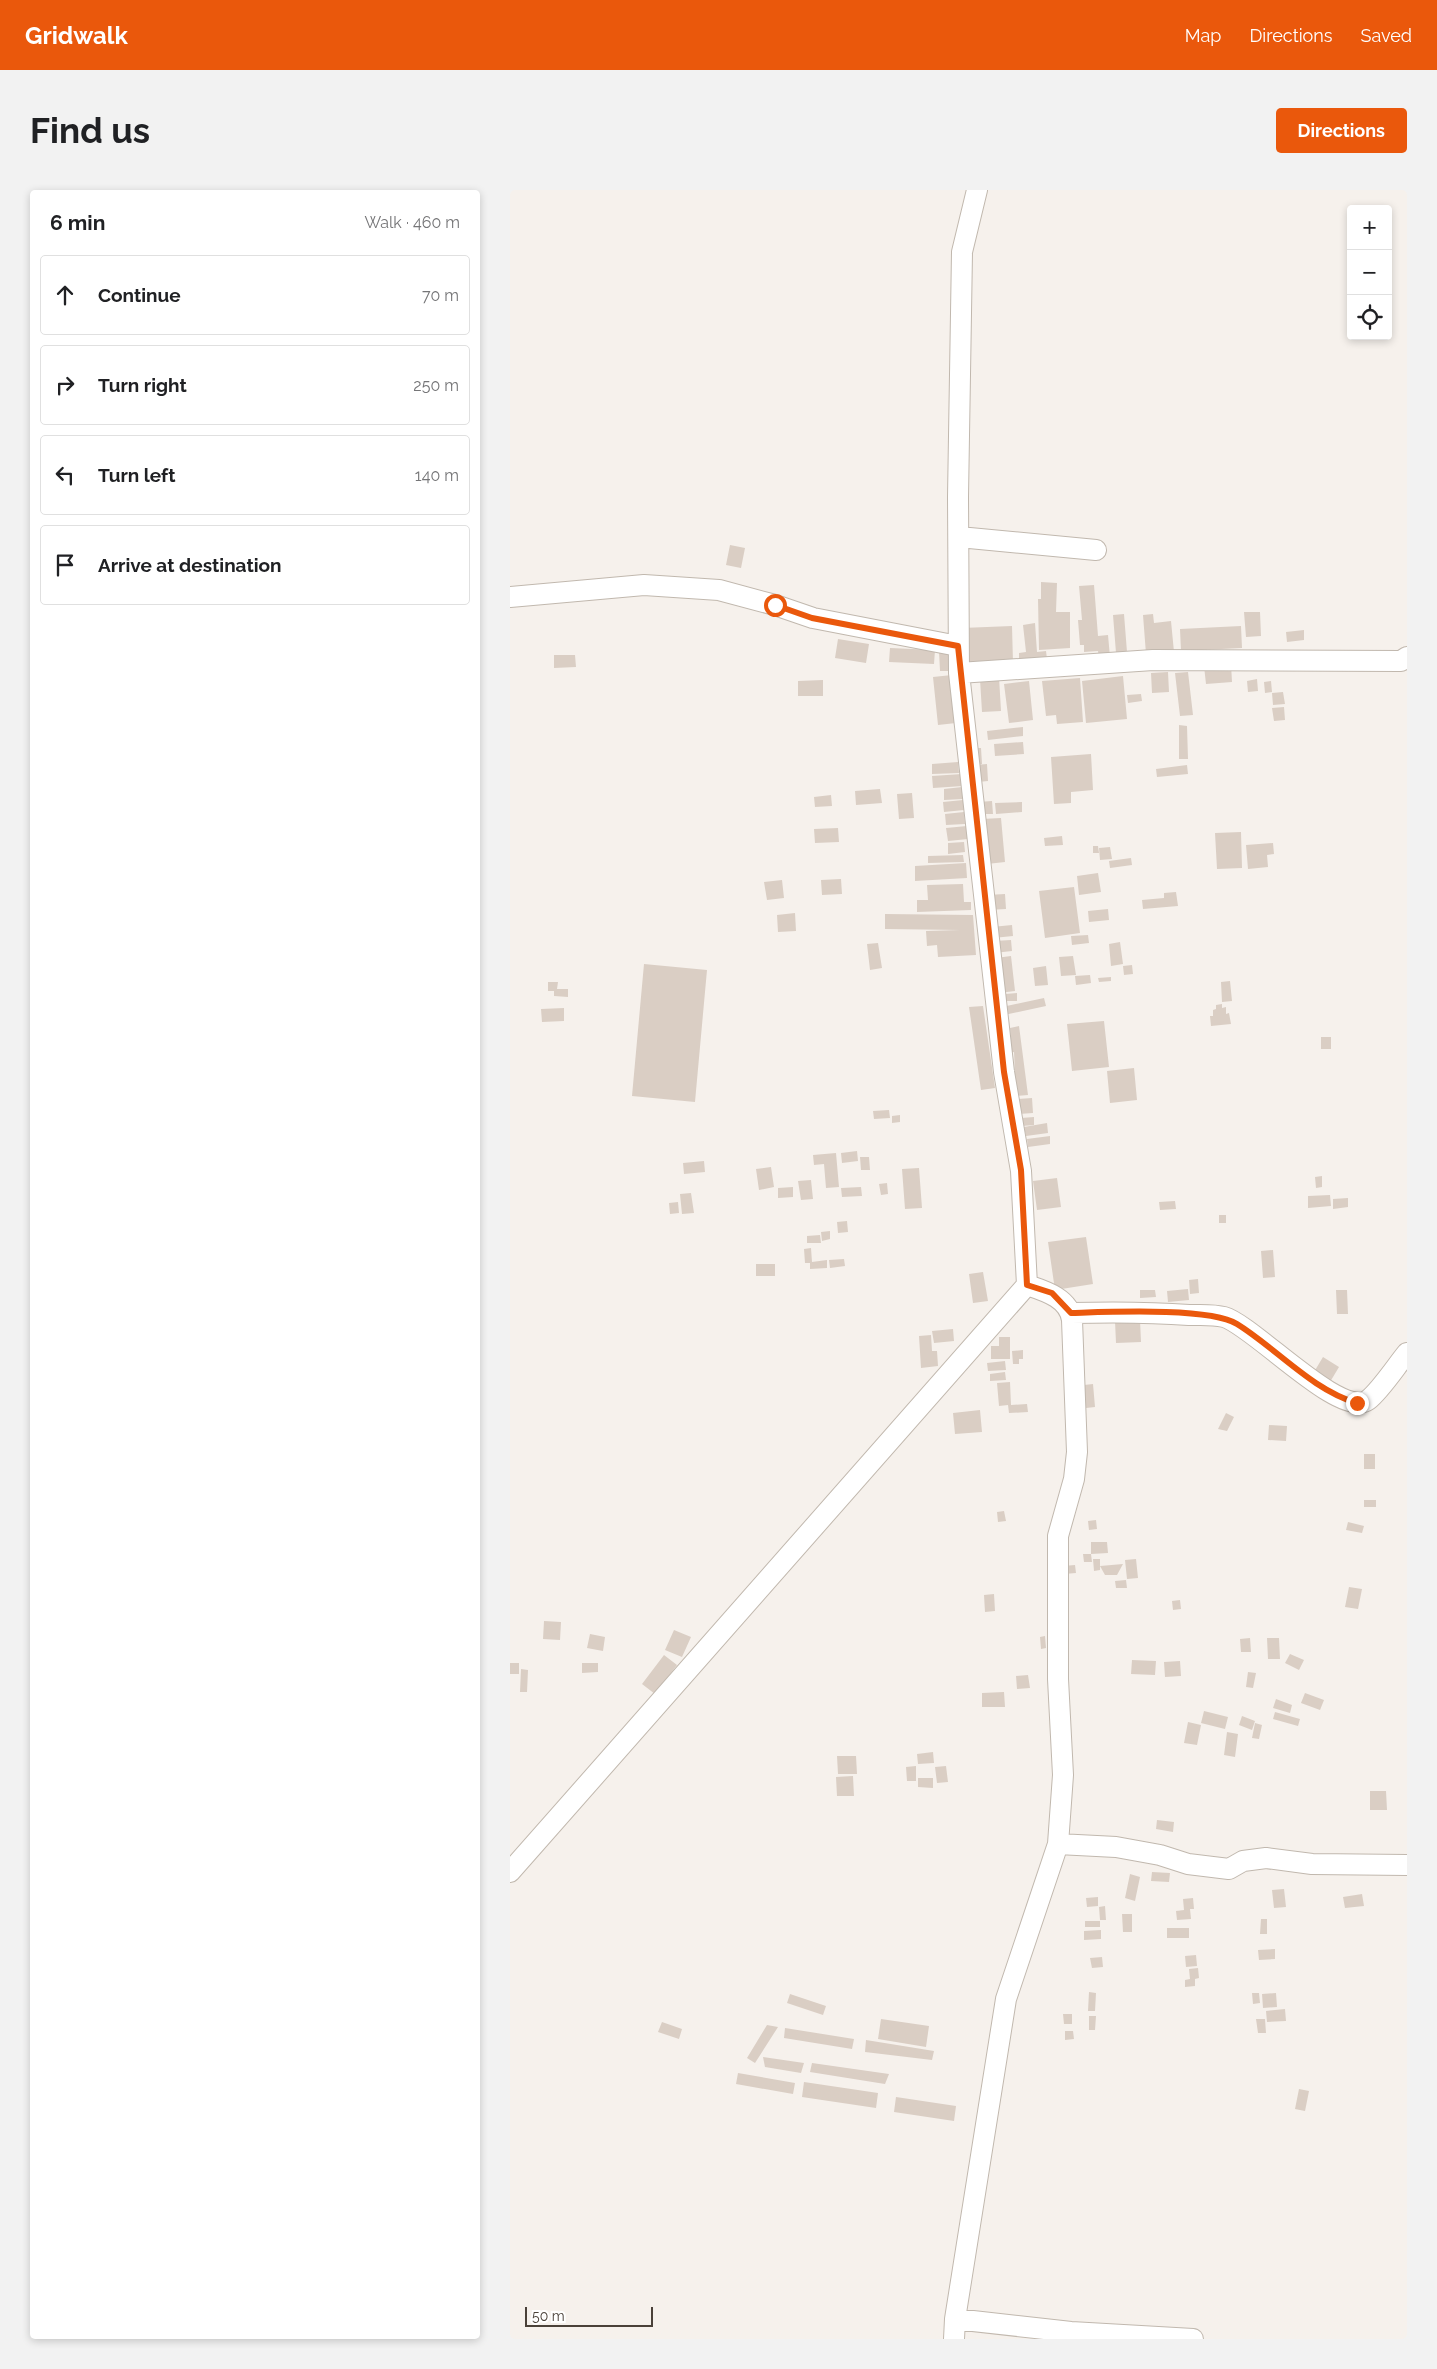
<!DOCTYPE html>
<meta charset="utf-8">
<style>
:root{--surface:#fff;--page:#f2f2f2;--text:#202124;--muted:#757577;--line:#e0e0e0;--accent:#ea580c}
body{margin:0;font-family:Raleway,sans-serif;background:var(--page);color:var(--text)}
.controls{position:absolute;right:15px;top:15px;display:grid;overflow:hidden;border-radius:5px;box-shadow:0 2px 8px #0003}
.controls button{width:45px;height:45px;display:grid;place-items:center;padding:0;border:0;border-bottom:1px solid var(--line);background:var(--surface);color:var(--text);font:25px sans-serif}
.scale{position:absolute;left:15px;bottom:12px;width:128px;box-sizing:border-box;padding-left:5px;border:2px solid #4a4139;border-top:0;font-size:14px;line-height:18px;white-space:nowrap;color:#4a4139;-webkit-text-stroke:4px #fff;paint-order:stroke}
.stop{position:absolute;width:15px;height:15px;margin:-11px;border:4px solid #ea580c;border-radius:50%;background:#fff}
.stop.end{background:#ea580c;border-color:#fff;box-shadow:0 1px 5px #0008}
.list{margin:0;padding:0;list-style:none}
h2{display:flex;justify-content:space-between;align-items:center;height:65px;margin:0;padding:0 20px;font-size:21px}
h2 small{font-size:16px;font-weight:400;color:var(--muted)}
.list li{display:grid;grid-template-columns:32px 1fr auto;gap:15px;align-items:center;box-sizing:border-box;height:80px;margin:0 10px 10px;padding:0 10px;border:1px solid var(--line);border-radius:5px}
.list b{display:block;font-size:19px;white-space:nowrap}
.list em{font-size:16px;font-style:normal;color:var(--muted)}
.icon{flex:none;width:28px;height:28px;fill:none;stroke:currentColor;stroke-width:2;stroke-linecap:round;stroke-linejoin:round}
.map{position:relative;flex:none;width:897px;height:2149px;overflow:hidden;border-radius:5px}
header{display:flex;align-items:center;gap:30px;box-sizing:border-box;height:70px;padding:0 25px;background:var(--accent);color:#fff}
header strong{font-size:24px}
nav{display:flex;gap:28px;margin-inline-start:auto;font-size:18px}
.intro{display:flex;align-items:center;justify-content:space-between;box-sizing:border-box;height:120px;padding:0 30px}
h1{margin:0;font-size:35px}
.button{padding:12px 22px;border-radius:5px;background:var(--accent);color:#fff;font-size:18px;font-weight:700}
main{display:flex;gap:30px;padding:0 30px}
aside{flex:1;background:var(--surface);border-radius:5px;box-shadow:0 2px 8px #0003}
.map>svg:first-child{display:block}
</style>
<header>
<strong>Gridwalk</strong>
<nav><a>Map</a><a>Directions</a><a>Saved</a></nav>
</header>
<div class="intro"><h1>Find us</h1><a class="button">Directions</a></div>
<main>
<aside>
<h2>6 min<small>Walk · 460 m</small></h2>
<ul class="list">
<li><svg class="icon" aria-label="ahead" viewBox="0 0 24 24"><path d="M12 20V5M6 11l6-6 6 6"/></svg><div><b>Continue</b></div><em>70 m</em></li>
<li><svg class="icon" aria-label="right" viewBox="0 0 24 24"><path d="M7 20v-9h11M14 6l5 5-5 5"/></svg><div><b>Turn right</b></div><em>250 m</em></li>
<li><svg class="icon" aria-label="left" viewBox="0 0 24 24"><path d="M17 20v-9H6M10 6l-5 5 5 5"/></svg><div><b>Turn left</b></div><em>140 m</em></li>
<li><svg class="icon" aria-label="arrive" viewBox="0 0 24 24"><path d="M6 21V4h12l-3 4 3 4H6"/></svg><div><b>Arrive at destination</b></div></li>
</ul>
</aside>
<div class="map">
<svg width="897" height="2149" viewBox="0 0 897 2149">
<rect width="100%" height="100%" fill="#f6f1ec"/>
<!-- building -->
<path fill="#dacec4" d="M220,355L235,358L231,378L216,375Z
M531,392L547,393L546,422H560V458L529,460L528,409H531Z
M584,395L588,446L598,445L600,467L589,468L588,461L574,462V455H570L568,430H572L569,396Z
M734,422H750L751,446L736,447Z
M614,424L617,462L606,463L603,425Z
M643,424L644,433L661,431L664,462L636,464L633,425Z
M525,433L527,462L536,461L537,469L509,471V463L516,462L513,435Z
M502,436L503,473L454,475L452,438Z
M731,436L732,458L671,461L670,439Z
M794,440V450L777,452L776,442Z
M328,449L359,454L356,473L325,468Z
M380,458L425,460L424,474L379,472Z
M442,460L444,481H430L429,461Z
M44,465H65L66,477L44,478Z
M721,474L722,492L696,494L694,476Z
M658,482L659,502L642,503L641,483Z
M678,482L683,525L670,526L665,483Z
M442,485L446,533L428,535L423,487Z
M613,486L617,529L576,533L572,491Z
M489,487L491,521L472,522L470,489Z
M570,488L573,532L547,534L546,525L536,526L532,491Z
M747,489L748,501L738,502L737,491Z
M313,490V506H288V491Z
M519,491L523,530L499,533L494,494Z
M761,491L762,502L755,503L754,492Z
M773,502L775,514L763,515L762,503Z
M631,504L632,511L618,513L617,505Z
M774,517L775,530L764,531L762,518Z
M669,535L677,536L678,569H669Z
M513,537V546L478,550L477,541Z
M513,552L514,564L485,566L484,554Z
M464,558H471L472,574L466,575Z
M581,564L583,600L561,602V613L544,614L541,567Z
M448,572L449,583L422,584V574Z
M477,574L478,591L468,592L466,575Z
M677,575L678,584L647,587L646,579Z
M452,584L453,596L423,598L422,586Z
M452,597L453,609L434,610V599Z
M370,599L372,613L346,615L345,601Z
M402,603L404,628L389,629L387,604Z
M321,605L322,616L305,617L304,607Z
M453,610L454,620L434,622L433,612Z
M482,611L483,624H468V612Z
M512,612V622L486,624L485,613Z
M454,622L455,634L436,635L435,624Z
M491,628L495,672L477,674L472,629Z
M457,636L458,649L438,651L436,638Z
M328,638L329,652L305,653L304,639Z
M731,642L732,678L707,679L705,643Z
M552,646L553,655L535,656L534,648Z
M454,652L455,662L438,664V653Z
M763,653L764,664L757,665L758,677L738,679L736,655Z
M583,656H588L589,663H583Z
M600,657L602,669L590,670L589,658Z
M453,665L454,672L418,673V666Z
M621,668L622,675L600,678L599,671Z
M456,673L457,688L405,691V676Z
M588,683L591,702L569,705L567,686Z
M331,689L332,704L312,705L311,690Z
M272,690L274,708L257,710L254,692Z
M453,694L454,712H461V720L407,722V710H418L417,695Z
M564,697L570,743L535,748L529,701Z
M666,702L668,716L633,719L632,710L654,708V703Z
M495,704L496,719L478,720L477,705Z
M598,719L599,730L579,732L578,721Z
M285,723L286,741L268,742L267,725Z
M375,724L463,725L466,765L428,767L427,755L417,756L416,741L450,740L375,739Z
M502,735L503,746L483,748L482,737Z
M578,745L579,753L562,755L561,746Z
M501,750L502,761L484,763V751Z
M610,752L613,774L601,776L599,754Z
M368,753L372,778L360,780L357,754Z
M501,766L505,801L489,803L486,768Z
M563,766L566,785L551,786L549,767Z
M134,774L197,780L185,912L122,906Z
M622,775L623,784L614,785L613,776Z
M536,776L538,795L525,796L523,778Z
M580,785L581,793L566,795L565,786Z
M601,787V791L589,792L588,788Z
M720,791L722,811L712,812L711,792Z
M38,792H48L47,799H58V807L44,806V801H38Z
M507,803V811H495V804Z
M534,808L536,816L494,825L492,817Z
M712,814V818L716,817V824L719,823L721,834L701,836L700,826H703V820L706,819V815Z
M473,816L485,898L471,900L459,817Z
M54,818V831L32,832L31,819Z
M594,831L599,877L562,881L557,834Z
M509,836L518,905L506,906L504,862L499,863L497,850L501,849L500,838Z
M811,847H821V859H811Z
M624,878L627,910L600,913L597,881Z
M522,908L523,923L509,924L508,909Z
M379,920L380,928L364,929L363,921Z
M390,925V932L382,933V926Z
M524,927V935L512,936L511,928Z
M537,933L538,943L516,946L514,937Z
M540,946V954L518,957L517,949Z
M347,961L348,971L332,973L331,963Z
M326,963L329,997L316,998L314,974L304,975L303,965Z
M350,967H359L360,980H351Z
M194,971L195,982L174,984L173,973Z
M261,977L264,997L249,1000L246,979Z
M409,978L412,1018L395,1019L392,979Z
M812,986V997L806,998L805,987Z
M547,988L551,1017L527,1020L523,991Z
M301,990L303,1009L291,1010L288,991Z
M377,993L378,1004L371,1005L369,994Z
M283,997V1007L268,1008V998Z
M351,997L352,1006L332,1007L331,998Z
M181,1003L184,1023L172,1024L170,1004Z
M820,1005L821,1016L798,1018V1006Z
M838,1008V1017L823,1019V1009Z
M665,1011L666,1019L650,1020L649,1012Z
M168,1012L169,1023L160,1024L159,1013Z
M709,1025H716V1033H709Z
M337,1031L338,1042L328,1043L327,1032Z
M320,1041V1049L312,1051L311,1042Z
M310,1045L311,1053H297V1046Z
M576,1047L583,1094L545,1100L538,1052Z
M301,1058L302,1072L317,1070V1078L300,1079V1073H295L294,1059Z
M763,1060L765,1087L753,1088L751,1061Z
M334,1069L335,1076L320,1078L319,1070Z
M246,1074H265V1086H246Z
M473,1082L478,1111L463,1113L459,1084Z
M688,1089L689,1103L680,1104L679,1090Z
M678,1099L679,1110L658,1112L657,1101Z
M630,1100H645L646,1107L630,1108Z
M826,1100H837L838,1124H827Z
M630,1130L631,1152L606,1153L605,1131Z
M443,1139L444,1151L424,1153L422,1141Z
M421,1145L422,1161H427L428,1176L411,1178L409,1146Z
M489,1147H500V1169H481V1156H489Z
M513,1160V1169H509V1174H503L502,1161Z
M813,1167L829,1177L820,1192L804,1182Z
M495,1171L496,1180L478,1181L477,1173Z
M495,1182L496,1190L480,1191V1184Z
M500,1192L501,1215L517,1214L518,1222L499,1223L498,1215L489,1216L487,1193Z
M583,1194L585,1217L567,1219L565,1196Z
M470,1220L472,1242L445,1244L443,1223Z
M716,1223L724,1227L717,1241L708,1239Z
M759,1235L777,1236L776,1251L758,1250Z
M854,1264H865V1279H854Z
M854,1310H866V1317H854Z
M494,1321L496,1331L488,1332L487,1322Z
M586,1330L587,1339L579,1340L578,1331Z
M838,1332L854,1336L852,1343L836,1340Z
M581,1352H597L598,1363L581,1364Z
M573,1364H581L582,1372H574Z
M583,1369H590V1380L584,1381Z
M626,1369L628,1388L617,1389L615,1370Z
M613,1374L607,1385H595L590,1376Z
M565,1375L566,1383L554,1384L553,1376Z
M616,1390L617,1398H606L605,1391Z
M839,1397L852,1399L848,1419L835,1417Z
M484,1404L485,1421L475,1422L474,1405Z
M670,1410L671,1419L663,1420L662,1411Z
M34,1431L51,1432L50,1450L33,1449Z
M164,1440L181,1447L172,1467L155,1460Z
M80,1444L95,1447L93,1461L77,1458Z
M535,1446L536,1458L531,1459L530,1447Z
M740,1448L741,1462H731L730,1449Z
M757,1448H769L770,1469H758Z
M780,1464L794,1470L789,1480L775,1473Z
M154,1465L167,1475L145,1504L132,1494Z
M622,1470L646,1471L645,1485L621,1484Z
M670,1471L671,1486L655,1487L654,1472Z
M0,1473H9V1484H0Z
M72,1473H88V1482L72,1483Z
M11,1479L18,1480L17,1502H10Z
M738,1482L746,1483L743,1498L736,1497Z
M518,1485L520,1498L507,1499L506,1486Z
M494,1502L495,1517H472V1503Z
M795,1503L814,1510L810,1520L791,1513Z
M766,1509L782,1515L780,1523L763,1518Z
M694,1521L718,1527L715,1539L691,1533Z
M765,1522L790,1529L788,1536L763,1529Z
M732,1526L745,1531L742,1540L729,1535Z
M678,1532L691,1535L687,1555L674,1553Z
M745,1533L752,1535L749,1549L742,1548Z
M717,1542L728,1544L725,1567L714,1565Z
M423,1562L424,1573L408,1574L407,1564Z
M327,1566H346L347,1584H328Z
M406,1576V1591H397L396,1577Z
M436,1576L438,1592L427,1593L425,1577Z
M343,1586L344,1606H327L326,1587Z
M408,1588H423V1598L408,1597Z
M860,1601H876L877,1620H860Z
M647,1630L664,1632L663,1642L646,1639Z
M642,1682L660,1683L659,1692L641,1691Z
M620,1684L630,1687L625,1711L615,1708Z
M774,1699L776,1717L764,1718L762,1700Z
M852,1704L854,1716L835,1718L833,1707Z
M588,1707V1716L577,1717L576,1708Z
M683,1708L684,1719H680L681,1729L667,1730L666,1721L674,1720L673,1709Z
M595,1716L596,1730H590L589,1717Z
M612,1724H622V1742H613Z
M751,1729H757V1744H750Z
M575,1731H590V1737H575Z
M657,1738H679V1748H657Z
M591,1740V1749L574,1750V1741Z
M765,1759V1769L749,1770L748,1760Z
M686,1765L687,1776L676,1777L675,1766Z
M592,1767L593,1777L582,1778L580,1768Z
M688,1778L689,1788L685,1789V1796L675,1797V1790L680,1789L679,1779Z
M579,1802L586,1803L585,1821H578Z
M742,1803H749L750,1813L743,1814Z
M766,1803L767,1817L753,1818L752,1804Z
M280,1804L316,1816L313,1825L277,1813Z
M775,1819L776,1831L757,1832L756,1821Z
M553,1824H562V1834H554Z
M579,1826H586L585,1840H579Z
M371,1829L419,1836L416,1857L368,1849Z
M746,1829H755L756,1843H748Z
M152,1832L172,1839L169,1849L148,1842Z
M257,1835L268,1837L245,1873L237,1868Z
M275,1838L344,1849L342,1859L274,1848Z
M555,1841H563L564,1849L555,1850Z
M356,1850L424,1861L422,1870L355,1862Z
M253,1867L294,1873L291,1883L255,1877Z
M302,1873L379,1884L375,1894L300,1882Z
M228,1883L285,1893L283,1904L226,1894Z
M294,1892L368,1903L366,1918L292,1907Z
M789,1899L799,1901L795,1921L785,1919Z
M386,1907L446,1916L444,1931L384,1922Z"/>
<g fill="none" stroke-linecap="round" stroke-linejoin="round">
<!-- street casing -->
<g stroke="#c1b8ae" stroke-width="22">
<path id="street" d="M449,347L586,360
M0,407L134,395L209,400L265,415L303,428L448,456
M449,483L643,470L891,471L897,467
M561,1123C601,1122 640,1122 679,1125C690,1125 703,1124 714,1127C743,1135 831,1230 858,1210C870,1201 887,1175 897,1163
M548,1654L606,1657L650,1665L678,1674L719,1679L733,1671L756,1668L802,1674L897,1675
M0,1682L517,1095L511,981L494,882L449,483L448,307L452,62L467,0
M445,2129L561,2142L683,2149
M444,2149L445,2129L496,1809L548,1654L553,1585L548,1489V1346L564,1289L567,1262L562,1130C559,1108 535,1101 517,1095"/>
</g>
<!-- street -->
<use href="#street" stroke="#fff" stroke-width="20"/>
</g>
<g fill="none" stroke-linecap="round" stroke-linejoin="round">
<!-- route -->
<path stroke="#ea580c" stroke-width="6" d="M265,415L302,428L448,456L494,882L511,980L517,1095L542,1103L561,1123C597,1122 700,1117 727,1134C766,1158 802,1200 847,1213"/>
</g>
</svg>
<div class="controls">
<button>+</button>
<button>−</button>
<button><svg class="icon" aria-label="locate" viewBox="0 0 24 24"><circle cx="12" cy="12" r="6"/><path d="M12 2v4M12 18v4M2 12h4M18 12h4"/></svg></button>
</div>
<div class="scale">50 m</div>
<div class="stop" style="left:265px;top:415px"></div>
<div class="stop end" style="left:847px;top:1213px"></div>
</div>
</main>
